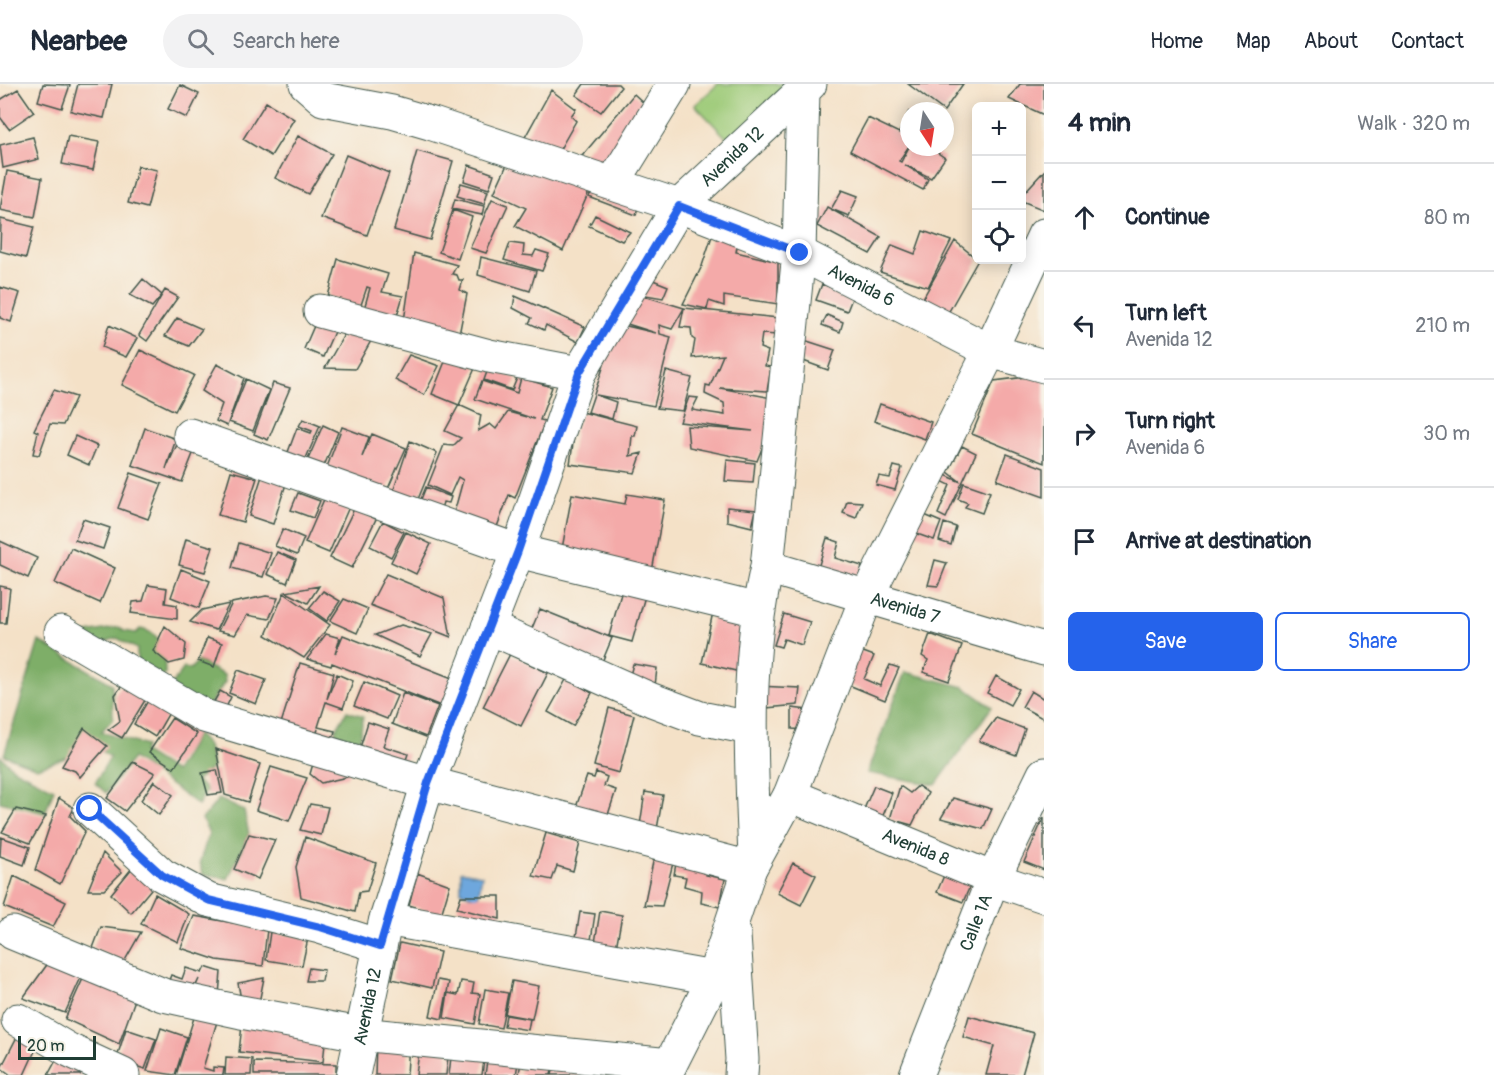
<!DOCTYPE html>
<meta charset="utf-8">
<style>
:root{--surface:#fff;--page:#f2f2f3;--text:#1f2937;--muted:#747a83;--line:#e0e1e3;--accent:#2563eb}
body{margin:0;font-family:Pangolin,sans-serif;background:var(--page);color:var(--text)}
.controls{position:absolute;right:18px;top:18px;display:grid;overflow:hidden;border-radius:9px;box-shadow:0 3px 15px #0003}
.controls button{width:54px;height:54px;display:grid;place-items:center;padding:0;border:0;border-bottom:2px solid var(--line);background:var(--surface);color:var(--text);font:30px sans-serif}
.compass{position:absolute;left:900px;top:18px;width:54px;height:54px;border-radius:50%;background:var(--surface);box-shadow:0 3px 15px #0003;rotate:168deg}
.scale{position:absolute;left:18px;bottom:15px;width:78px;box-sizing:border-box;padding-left:6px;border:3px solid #1f3d34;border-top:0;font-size:16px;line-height:21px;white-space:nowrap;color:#1f3d34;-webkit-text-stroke:4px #f7f3e8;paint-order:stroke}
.stop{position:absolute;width:18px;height:18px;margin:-14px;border:4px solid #2563eb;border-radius:50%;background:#fff}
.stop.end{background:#2563eb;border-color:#fff;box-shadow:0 2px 6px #0008}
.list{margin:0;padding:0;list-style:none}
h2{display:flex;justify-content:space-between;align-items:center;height:78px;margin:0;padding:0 24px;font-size:26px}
h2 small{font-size:20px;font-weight:400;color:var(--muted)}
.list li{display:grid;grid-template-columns:39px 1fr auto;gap:18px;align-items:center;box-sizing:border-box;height:108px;padding:0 24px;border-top:2px solid var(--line)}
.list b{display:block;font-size:22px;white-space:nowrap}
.list p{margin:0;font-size:20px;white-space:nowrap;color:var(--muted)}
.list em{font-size:20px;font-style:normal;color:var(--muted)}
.actions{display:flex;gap:12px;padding:18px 24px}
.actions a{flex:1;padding:14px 0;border:2px solid var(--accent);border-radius:9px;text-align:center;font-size:21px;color:var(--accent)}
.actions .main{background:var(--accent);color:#fff}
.icon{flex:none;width:33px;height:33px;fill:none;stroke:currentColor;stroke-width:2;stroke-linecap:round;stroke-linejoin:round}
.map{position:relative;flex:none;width:1044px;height:991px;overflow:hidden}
header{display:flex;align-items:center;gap:36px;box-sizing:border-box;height:84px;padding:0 30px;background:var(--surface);border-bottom:2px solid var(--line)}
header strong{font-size:28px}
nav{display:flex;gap:33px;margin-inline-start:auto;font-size:21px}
.search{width:420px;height:54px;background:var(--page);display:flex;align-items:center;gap:15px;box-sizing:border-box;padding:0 21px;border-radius:33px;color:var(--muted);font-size:22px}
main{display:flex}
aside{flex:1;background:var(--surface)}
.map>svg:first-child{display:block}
</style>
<header>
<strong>Nearbee</strong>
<div class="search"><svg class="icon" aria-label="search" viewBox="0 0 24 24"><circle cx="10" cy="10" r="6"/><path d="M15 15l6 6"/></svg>Search here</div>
<nav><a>Home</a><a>Map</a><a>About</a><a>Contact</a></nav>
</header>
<main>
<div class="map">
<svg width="1044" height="991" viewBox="0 0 1044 991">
<rect width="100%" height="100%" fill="#f7f3e8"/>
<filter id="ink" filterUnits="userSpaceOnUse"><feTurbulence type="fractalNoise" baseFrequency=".0167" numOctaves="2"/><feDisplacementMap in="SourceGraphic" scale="12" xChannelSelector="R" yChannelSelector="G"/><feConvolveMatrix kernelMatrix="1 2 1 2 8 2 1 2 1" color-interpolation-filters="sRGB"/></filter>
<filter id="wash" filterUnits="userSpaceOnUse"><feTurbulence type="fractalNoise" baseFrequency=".008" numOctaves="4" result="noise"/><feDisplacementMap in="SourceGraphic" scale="24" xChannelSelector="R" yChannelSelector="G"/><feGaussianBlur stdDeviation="1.35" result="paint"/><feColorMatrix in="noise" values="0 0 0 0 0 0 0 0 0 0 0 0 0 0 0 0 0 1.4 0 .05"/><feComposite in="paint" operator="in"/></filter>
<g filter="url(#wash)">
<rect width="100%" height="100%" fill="#f4e1c7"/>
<!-- green -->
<path fill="#9dca78" stroke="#5e8456" stroke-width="1.5" d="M718,0H812L739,67L695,21Z"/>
<!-- forest -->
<path fill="#7eae68" stroke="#4e764e" stroke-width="1.5" d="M119,543L124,547L136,549L140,545C162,548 165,570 165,590L156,597L137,585V565L117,554L99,560L77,551Z
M39,557L112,600L113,635L101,648L146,662L143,668L175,688L197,650L208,662L213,683L196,697L207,706L198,721L133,674L106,709L95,699L110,673L87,657L68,673L37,684L4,671Z
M198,577L224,591L225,598L204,629L168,605L184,584L190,585Z
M905,588L964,603L992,623L936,701L867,689Z
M347,627L363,632L358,670L331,664L335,647Z
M0,672L14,685L54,705L45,729L0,718Z
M219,715L244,727L249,750L228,795L202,790L200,777L209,749L202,735Z"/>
<!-- water -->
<path fill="#6ea7dd" stroke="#467288" stroke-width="1.5" d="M461,787L482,791L478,815L461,807Z"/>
<g id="blocks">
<!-- building -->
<path fill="#f4aaa9" d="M43,0L70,1L62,24L38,17Z
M78,0H112L104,34L71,27Z
M584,0H618L621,3L601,28L576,11Z
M908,0H963L944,27Z
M1020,0H1044V31L1009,15Z
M180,1L199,10L187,34L168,25Z
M18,5L34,28L9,45L0,33V16Z
M551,6L576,25L571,32L576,37L556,72L523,57Z
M634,10L649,24L611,85L582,72Z
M266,18L294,35L271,72L243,55Z
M909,27V62L899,77L901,78L909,63H918L923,67L925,63H929L945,74L931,94L905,81L928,95L923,106L850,67L868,34L899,49Z
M68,52L99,58L93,86L62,80Z
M298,52L332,70L308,110L275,94Z
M33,53L39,75L3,84L0,61Z
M417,67L453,77L430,156L394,146Z
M346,71L389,89L367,151L321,134Z
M511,72L592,101L563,167L515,142L526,124L494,109Z
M469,81L494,90L489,105L464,97Z
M138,82L157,86L147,124L128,119Z
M7,87L42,94L35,133L0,126Z
M1044,87V126L1022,117V111Z
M461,99L488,107L484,120L457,112Z
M593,102L639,118L636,131L589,113Z
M842,106L858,112L849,132L831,125Z
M455,115L484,122L482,131L452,125Z
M492,115L508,121L486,169L470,164Z
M827,123L881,153L870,170L817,142Z
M453,126L472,133L458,175L439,168Z
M595,131L630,148L622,157L589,142Z
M1,135L34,143L26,174L0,167Z
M923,147L951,157L928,203L880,188L892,161L915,170Z
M713,149L738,157L736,168L778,178V220L724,212V222L709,217L707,225L683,220L702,182Z
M955,157L978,176L948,229L922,216Z
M510,159L524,161L523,171L533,172L536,166L549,170L542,187L504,176Z
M414,169L457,181L452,190L457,191L459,196H463L460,206L467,210L459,251L404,237Z
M481,173L536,187L530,207L478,191Z
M338,175L388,190L382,208L403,212L396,235L364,225L370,204L367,203L360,224L328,212Z
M643,192L668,202L663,214L634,209L684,224L672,245L659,241L660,250L671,253L654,322L596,311L616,318L612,335L588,328L618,240L656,249L621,238L634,209Z
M143,195L162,211L165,206L178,213L147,257L139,251L162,211L152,223L130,211Z
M822,200L853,212L847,227L816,216Z
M0,203L20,209L11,238L0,234Z
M515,212L585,243L578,258L546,241L544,246L529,239L532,234L513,224Z
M684,224L778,234V251L762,250L760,264L768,267L765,282L771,283L767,307L720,304L772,314L768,349L757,377L689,363L687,342L753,347L680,338L689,313L698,314L692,326L725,331L724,319L705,310L706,301L710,302L723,271L692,274L695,256L692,254L691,244L680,243Z
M827,231L843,238L840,248L822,241Z
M177,234L202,245L189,262L165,252Z
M317,235L336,243L323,273L304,265Z
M109,241L137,254L126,273L102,263Z
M349,242L372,255L355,285L325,284Z
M804,256L835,266L828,286L798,275Z
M140,266L194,291L175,327L122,301Z
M448,270L476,282L459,321L432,310Z
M409,271L439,282L424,311L395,296Z
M217,280L244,294L227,342L216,337L222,320L202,307Z
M488,285L517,294L512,306L484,296Z
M666,287L692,294L683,327L657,324Z
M1034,292L1044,296V379L972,350L994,297Z
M521,294L552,303L540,336L545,337L515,414L509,411L492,456L451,440L463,396L458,393L450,411L428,401L444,361L453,362L461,354L445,347L459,321L481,331L478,347L490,340L496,345L508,328L534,335L475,315L482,297L517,309Z
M246,295L269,306L253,347L229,338Z
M273,299L290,304L268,356L254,350Z
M54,306L76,313L63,341L50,340L39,371L33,370L38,348L34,346Z
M880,320L931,338L925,355L874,337Z
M582,328L637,342L635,352H632L630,372L642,369L635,389L570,380L575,346Z
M303,335L320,342L303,381L285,376L297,344L311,349L312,347L299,342Z
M323,341L338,348L322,387L306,380Z
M342,343L369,353L362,373L372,350L406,364L386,409L327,383Z
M145,344L176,355L166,385L180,354L196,362L182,398L132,381Z
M75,352L97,362L89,381L67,371Z
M410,357L437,369L414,425L390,417Z
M962,362L976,369L946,434L938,430L950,401L933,393L936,387L961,398L948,388Z
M1007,370L1044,384V413L997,396Z
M727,376L755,379L753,399L725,397Z
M894,382L902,384L895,406L876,401L879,392L890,394Z
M231,387L257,394L243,438L218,431Z
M131,389L162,400L148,435L118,424Z
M262,392L286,400L273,440L249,432Z
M964,399L990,408L982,429L965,423L968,419L958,415Z
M426,403L451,413L449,419L443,418L439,433L417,425Z
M298,409L320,417L313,434L291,426Z
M572,410L625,420L627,410L665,416L651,493L560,476Z
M325,413L349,423L329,469L305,459Z
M847,417L862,418L856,434L843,429Z
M727,423L756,426L752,443L727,437Z
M354,425L376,435L352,484L330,474Z
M915,427L941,438L934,456L906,446Z
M83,435L110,444L103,465L75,456Z
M383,437L404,448L391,473L370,462Z
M944,439L956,443L951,461L939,457Z
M283,445L304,454L297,471L275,462Z
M406,448L431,460L416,490L391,478Z
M827,454L839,458L835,474L862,482L856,503L816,491Z
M186,455L213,463L205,488L179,481Z
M0,457L37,474L28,494L0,481Z
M239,459L271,469L263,493L232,484Z
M71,464L115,484L100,519L55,499Z
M277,468L296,476L287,499L267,490Z
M935,476L947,479L938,502L928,501Z
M181,485L210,497L199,524L171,513Z
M386,490L444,514L451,553L370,521Z
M148,501L167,504L165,519L177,521V535L131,529L133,518L143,517Z
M0,502L10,504L6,539H0Z
M319,502L308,519L286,508Z
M622,506L645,512L632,558L609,552Z
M323,507L340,517L327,537L309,524Z
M284,509L330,541L304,574L266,551Z
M266,512L278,514L269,535L247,531L235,551L218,547L232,519Z
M344,515L368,525L357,549L330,537Z
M229,520L216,546L190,538L202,526Z
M540,525L612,554L600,583L528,554Z
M713,528L748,536L736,587L702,579Z
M784,530L810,538L802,561L784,555L781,563L774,561Z
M401,541L432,550L420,572L375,551Z
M165,542L186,560L184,576L169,580L153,567Z
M326,550L340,554L335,570L343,551L457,596L446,624L332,579L331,582L307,575Z
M930,550L962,562L949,597L923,588L928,576L922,572Z
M207,554L222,559L214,583L198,577Z
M858,566L874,572L864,595L880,602L890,581L899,584L885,616L844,599Z
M510,570L548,589L521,642L483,623Z
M300,579L334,589L327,615L337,590L353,597L343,624L326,618L318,643L335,647L331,664L314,660L318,645L313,659L278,649Z
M633,580L657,584L655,602L629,595Z
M238,586L266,596L256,620L229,609Z
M996,592L1019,605L1010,621L987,609Z
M567,594L592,609L573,642L548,628Z
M364,598L397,612L387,635L354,622Z
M123,600L147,613L122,654L108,646L120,637L115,611Z
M757,602L800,604L798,621L755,625Z
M220,607L231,613L222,632L209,626Z
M1031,607L1044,615V635L1022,623Z
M403,609L438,622L426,653L392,640Z
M152,610L173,622L155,653L134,640Z
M609,624L634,631L619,689L594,682Z
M792,624L808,626L805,646L792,645Z
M172,634L197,650L174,684L149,668Z
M996,634L1025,645L1016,671L979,657Z
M368,638L389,645L383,662L408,670L403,684L358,670Z
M84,644L107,662L80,693L75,687L62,682Z
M216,665L260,680L248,718L225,711Z
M315,673L351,682L347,693L321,699L310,690Z
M133,678L155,689L125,727L107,714Z
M271,683L307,694L289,737L256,726Z
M217,686L222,709L208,711L202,689Z
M596,688L607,693L604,702L616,706L606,737L575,726L587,692L594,694Z
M154,697L173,711L159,731L141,716Z
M874,702L892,709L880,739L861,732Z
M900,702L910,709L918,702L928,709L912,741L890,735Z
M645,708L663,711L656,751L639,748Z
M59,714L74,724L70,732L85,747L60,800L35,786Z
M953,714L992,725L983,745L941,734Z
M310,720L328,723L321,751L300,746Z
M16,725L46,732L30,759L2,748Z
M1044,733V786L1024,778Z
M546,749L580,759L573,787L557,782L552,796L533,792Z
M249,750L275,756L258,795L234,785Z
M1,753L30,763L24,781L0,772Z
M305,753L376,779L367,807L359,808L355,828L301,813L296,783Z
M103,769L122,788L104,806H88Z
M654,773L673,779L662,822L644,821Z
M137,778L156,799L131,829L111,810Z
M676,779L707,785L706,791L725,795L720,823L701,819L702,807L684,802L686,793L674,791Z
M793,779L816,791L801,821L777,809Z
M948,782L974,793L963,818L937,808Z
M417,789L450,801L441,831L409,821Z
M14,792L66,818L53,843L4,823Z
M155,810L189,830L178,858L141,840Z
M461,812H500V835L457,824Z
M600,827L622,831L614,875L593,872Z
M580,828L595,830L589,869L574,866Z
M194,832L267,845L263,882L217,876L181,864Z
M101,843L141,848L124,878L93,864Z
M270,848L308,854L302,882L266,876Z
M400,859L440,868L432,904L392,895Z
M49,878L83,889L65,929L23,914Z
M205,883L221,888L218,922L191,913L199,895L189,916L165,906L171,891L182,895L186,884L202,889Z
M309,884L324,886L322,897H306Z
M86,888L137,910L119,960L65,935Z
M264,894L258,924L242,921L238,899Z
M438,896L449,898L442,935L430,932Z
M461,897L474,899L472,909L480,910L475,940L444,934L448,909L458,911Z
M512,897L539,902L532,935L505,930Z
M485,905L508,909L501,944L479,940Z
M197,924L219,931L203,984L213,987V983L224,984L223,991H176Z
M506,931L530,935L528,946L504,942Z
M969,932L1034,949L1022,991H986L994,962L963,953Z
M242,941L326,951L323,978L239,968Z
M161,944L187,953L175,991L147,987Z
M126,945L156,955L145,985L116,976Z
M19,949L40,956L24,991H11L1,984Z
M376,958L409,959L407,991H375Z
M420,960L449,964L446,991H416Z
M452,964L485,969L482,991H449Z
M488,969L519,973L516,991H485Z
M59,971L83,984L80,991H48Z
M226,973L252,975L251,991H225Z
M521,976L553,980L551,991H519Z
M555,977L592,984L590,991H552Z
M254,978L336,980V991H254Z"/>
</g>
</g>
<g filter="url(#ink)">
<use href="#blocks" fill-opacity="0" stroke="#3f564a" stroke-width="1.5"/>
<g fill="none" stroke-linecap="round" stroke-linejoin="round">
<!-- minor casing -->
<g stroke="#3f564a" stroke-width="35">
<g id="minor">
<path id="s1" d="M306,0L323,15L392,28L433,40L679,122L799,169L990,267L1044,282"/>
<path d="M613,99L674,0"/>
<path d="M320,227L489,272L579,289"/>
<path d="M190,351L518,467L758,526"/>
<path id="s2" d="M767,483L1044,565"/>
<path d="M488,543L652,616L700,634L750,644"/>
<path d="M61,548L204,632L428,699L750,784"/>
<path id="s3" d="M790,711L993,795L1044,812"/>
<path d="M90,725L162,791L208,816L320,843L380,862"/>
<path d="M755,773C751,676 745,579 767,483L799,169L803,7"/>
<path d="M386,835L713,894"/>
<path d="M13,849L163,911L241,928L360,950L670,981"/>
<path d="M734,851L742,975L741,991"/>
<path d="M18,936L69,966L123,991"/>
<path id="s4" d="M353,991L385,839L428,699L518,467L579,289L679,122L810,0"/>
<path d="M665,991L712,898L750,784L790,711L867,512L990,267L1044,151"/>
<path id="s5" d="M916,991L993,795L1044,690"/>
</g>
</g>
<!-- minor -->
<use href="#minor" stroke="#fff" stroke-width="33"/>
</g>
</g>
<g fill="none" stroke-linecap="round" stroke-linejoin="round" filter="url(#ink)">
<!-- route -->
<path stroke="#2563eb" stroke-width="8" d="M90,725L162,791L208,816L320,843L380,862L428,699L518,467L579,289L679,122L800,169"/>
</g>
<g text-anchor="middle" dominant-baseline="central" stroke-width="5" stroke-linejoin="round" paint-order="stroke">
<!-- street labels -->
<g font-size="18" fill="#1f3d34" stroke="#f7f3e8">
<text stroke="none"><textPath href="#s4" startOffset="1006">Avenida 12</textPath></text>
<text stroke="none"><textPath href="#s1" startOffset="594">Avenida 6</textPath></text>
<text stroke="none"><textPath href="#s2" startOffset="144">Avenida 7</textPath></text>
<text stroke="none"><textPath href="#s3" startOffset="136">Avenida 8</textPath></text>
<text stroke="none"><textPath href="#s5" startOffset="164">Calle 1A</textPath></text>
<text stroke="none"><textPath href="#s4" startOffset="70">Avenida 12</textPath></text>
</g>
</g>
</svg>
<div class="controls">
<button>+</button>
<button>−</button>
<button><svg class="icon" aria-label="locate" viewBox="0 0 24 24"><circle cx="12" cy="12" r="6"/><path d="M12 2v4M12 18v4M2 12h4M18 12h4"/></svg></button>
</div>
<svg class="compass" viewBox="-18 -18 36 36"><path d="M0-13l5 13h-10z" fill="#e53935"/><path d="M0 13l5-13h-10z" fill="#747a83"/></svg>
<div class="scale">20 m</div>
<div class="stop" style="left:90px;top:725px"></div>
<div class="stop end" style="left:800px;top:169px"></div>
</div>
<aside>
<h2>4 min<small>Walk · 320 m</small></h2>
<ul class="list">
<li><svg class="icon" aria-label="ahead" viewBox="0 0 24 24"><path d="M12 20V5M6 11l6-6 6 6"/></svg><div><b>Continue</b></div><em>80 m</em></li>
<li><svg class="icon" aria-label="left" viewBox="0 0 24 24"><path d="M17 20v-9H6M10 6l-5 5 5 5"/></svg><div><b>Turn left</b><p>Avenida 12</p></div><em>210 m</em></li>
<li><svg class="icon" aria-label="right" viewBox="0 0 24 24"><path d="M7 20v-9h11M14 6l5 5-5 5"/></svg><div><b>Turn right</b><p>Avenida 6</p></div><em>30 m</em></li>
<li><svg class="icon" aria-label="arrive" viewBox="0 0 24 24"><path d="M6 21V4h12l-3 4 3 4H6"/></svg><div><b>Arrive at destination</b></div></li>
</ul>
<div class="actions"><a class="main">Save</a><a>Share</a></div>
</aside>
</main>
